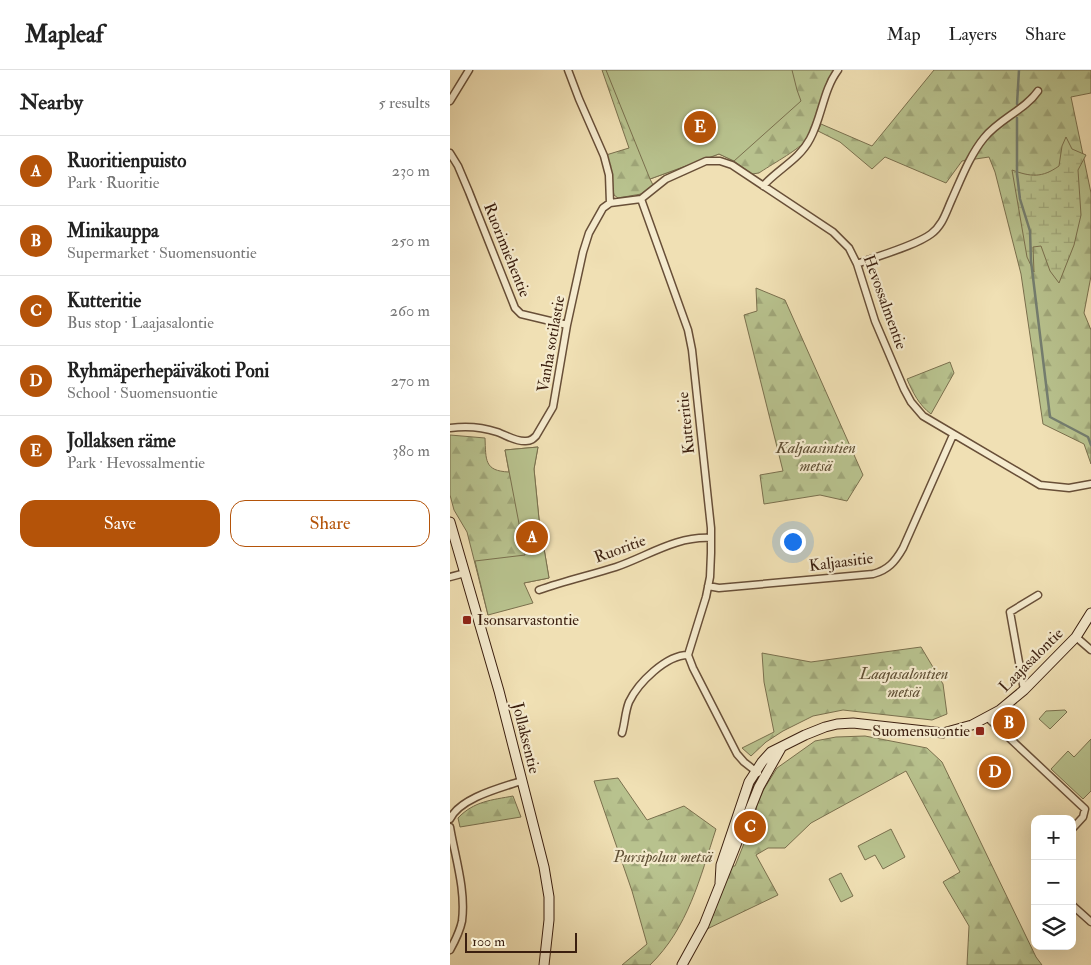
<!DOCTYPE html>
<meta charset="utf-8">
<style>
:root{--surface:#fff;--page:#f2f2f2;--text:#222;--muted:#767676;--line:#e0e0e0;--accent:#b45309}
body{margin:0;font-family:"IM FELL Double Pica",serif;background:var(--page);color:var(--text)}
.controls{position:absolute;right:15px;bottom:15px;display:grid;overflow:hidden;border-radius:10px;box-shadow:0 5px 20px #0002}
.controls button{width:45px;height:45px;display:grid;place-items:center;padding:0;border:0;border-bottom:1px solid var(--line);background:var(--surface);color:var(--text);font:25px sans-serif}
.scale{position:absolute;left:15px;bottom:12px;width:112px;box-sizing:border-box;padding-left:5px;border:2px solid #3b1f0f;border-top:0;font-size:14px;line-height:18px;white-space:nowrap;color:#3b1f0f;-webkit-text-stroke:4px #f5ebce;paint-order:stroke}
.you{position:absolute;left:342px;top:471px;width:18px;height:18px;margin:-12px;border:4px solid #fff;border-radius:50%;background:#1a73e8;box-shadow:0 0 0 8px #1a73e833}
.badge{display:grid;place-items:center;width:32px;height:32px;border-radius:50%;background:var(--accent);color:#fff;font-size:16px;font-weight:700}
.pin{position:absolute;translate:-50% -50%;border:2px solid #fff;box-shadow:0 1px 5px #0006}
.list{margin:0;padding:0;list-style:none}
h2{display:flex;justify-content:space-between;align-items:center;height:65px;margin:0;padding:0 20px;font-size:21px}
h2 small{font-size:16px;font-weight:400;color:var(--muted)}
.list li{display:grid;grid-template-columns:32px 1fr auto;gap:15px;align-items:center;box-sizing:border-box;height:70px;padding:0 20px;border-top:1px solid var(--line)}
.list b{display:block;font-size:19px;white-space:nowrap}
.list p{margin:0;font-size:16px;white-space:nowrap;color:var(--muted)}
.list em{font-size:16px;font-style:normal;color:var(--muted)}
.actions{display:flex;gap:10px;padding:15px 20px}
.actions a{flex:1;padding:11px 0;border:1px solid var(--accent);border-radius:15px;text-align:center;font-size:18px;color:var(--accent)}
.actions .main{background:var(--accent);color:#fff}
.icon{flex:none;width:28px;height:28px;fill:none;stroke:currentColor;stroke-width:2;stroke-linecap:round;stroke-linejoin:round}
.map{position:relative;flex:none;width:641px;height:895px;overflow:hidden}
header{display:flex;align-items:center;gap:30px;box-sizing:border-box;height:70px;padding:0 25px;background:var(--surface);border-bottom:1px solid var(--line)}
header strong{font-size:24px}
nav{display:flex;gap:28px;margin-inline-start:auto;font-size:18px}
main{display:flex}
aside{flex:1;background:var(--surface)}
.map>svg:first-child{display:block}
</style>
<header>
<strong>Mapleaf</strong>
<nav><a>Map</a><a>Layers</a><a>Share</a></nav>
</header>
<main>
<aside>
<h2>Nearby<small>5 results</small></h2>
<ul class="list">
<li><span class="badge">A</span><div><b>Ruoritienpuisto</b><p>Park · Ruoritie</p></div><em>230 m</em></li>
<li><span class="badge">B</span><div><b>Minikauppa</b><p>Supermarket · Suomensuontie</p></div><em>250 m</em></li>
<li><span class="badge">C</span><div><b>Kutteritie</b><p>Bus stop · Laajasalontie</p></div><em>260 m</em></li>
<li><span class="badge">D</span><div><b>Ryhmäperhepäiväkoti Poni</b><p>School · Suomensuontie</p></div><em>270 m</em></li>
<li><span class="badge">E</span><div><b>Jollaksen räme</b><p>Park · Hevossalmentie</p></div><em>380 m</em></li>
</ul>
<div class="actions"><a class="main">Save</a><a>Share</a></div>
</aside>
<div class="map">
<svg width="641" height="895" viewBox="0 0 641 895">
<defs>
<pattern id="forest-firs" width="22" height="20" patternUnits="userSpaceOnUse" patternTransform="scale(1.25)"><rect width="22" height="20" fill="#b8c28e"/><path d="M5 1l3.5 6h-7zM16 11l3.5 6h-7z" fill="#9fa679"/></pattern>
<pattern id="wetland-marsh" width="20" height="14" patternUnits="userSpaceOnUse" patternTransform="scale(1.25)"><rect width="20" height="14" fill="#b8c28e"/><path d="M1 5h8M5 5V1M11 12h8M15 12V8" fill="none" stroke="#9fa679"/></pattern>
</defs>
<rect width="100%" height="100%" fill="#f0e0b4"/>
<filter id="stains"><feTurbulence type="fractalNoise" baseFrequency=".004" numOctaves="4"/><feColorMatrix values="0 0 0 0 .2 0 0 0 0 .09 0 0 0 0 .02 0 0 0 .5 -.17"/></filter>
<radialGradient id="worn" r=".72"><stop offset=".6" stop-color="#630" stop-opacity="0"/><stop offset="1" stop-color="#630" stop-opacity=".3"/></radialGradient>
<!-- forest -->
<path fill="url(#forest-firs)" stroke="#7a704e" d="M152,0H385C371,20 368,55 354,72C348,80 319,96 309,103L302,104L284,91L269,84L200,109L203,115L191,124L168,128L164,125L156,85L179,78Z
M484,0H641V23L621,27L641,123V206L634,243L641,260V394L634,374L593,354L571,204L545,102L539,87L512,91L496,113L435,87L422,99L390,72L368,61L371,54L422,76Z
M306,218L335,230L413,405L397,431L370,425L314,434L310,405L333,401L294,245L307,241Z
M500,292L504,303L481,344C469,335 463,323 457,309Z
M0,365L35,368C36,390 34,401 59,402L55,380L88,377L84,399L89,449L99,508L74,513L38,545L17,462L4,440L0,425Z
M471,577L493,614L497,644L482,650L393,640L363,646L333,661L316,672L301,686L292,678L324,662L314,612L312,583L361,592Z
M415,666L477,678L492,692L586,887L592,895H517L519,856L493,812L510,802L456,701L361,753L335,778H318L306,785L328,825L257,859L281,796H285L305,746L307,735L314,719L327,698L365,671L386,667Z
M168,708L197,750L234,736L266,759C250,808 238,858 200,895H172L197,874L182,821L144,711Z
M63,726L71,747L10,757L8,748C24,731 42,730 63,726Z"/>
<!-- wetland -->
<path fill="url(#wetland-marsh)" stroke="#7a704e" d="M616,67L622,79L636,85L628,100L631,145L624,175L609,213L600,201L591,176L583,177L584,202L577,187L562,100C581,107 592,108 609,96L612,76Z"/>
<!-- green -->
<path fill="#b8c28e" stroke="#7a704e" d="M156,0H342L347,20L351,31L284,91L269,84L200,109Z
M88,377L84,399L89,449L99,508L74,513L83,533L38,545L25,491L75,485L55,380Z
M615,640L617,642L600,659L589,649L596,641Z
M641,669V721L633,729L601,699L618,681L624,687Z
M441,759L455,787L433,799L425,785L415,790L408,776Z
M391,803L403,826L391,832L379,809Z"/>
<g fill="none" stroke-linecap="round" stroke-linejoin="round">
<!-- stream -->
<path stroke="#747e70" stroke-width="2.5" d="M567,34L569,0
M567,48V104L570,129L580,161L581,191L600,347L638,367L641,375"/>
<!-- minor casing -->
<g stroke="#684f38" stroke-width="9">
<path id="minor" d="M118,0L129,29L154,86L159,105L160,133
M0,31L19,0
M0,83L8,96L19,122L65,238L71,244L117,255
M313,116C328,99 349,90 360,69C372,47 373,20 388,0
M191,129L238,260L242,280L261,458V483L260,507L256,527L238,585L243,598L287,684L294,692L308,703
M407,194C427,186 465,176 481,164C493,155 496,142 502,129C511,109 520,85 534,68C549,49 575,40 588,21
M0,358C15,356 32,357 47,362C56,365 66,372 76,371C81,371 83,369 86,366L103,337L117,255L133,182L139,163L153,138L160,133L191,129L216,109L256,91H270L282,95L383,162L399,178L407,194L425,251L454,319L461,332L473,346L590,415L619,418L641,414
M0,507L15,503
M258,516L269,518L423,504C438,500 445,492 453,478L503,365
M89,520C114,511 141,505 166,497C198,486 226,466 261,468
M626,567L641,580
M574,620L560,542L588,525
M538,648L635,739L633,747L622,759
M172,663C175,653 175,642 179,632C188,613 216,585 238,585
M0,749C10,728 50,718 71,711
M0,757C5,787 16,820 12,851C10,861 5,871 0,880
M622,835L641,852"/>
</g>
<!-- secondary casing -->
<g stroke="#3b1f0f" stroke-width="11">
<path id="secondary" d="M0,452L49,621L94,797L99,827V850L94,895
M270,813L271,795L299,712L312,692L321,682L355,665L375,657L387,654L403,653L493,663L522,655L550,640L574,620L626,567L641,543
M232,895L254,855L309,717L331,678"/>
</g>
<!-- minor -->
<use href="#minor" stroke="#f5ebce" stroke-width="6"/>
<!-- secondary -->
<use href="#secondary" stroke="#f5ebce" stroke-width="9"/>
</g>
<!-- markers -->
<g fill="#8f2418" stroke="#f5ebce" stroke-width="2">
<rect x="12" y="545" width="10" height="10" rx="2.5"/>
<rect x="525" y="656" width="10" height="10" rx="2.5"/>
</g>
<g text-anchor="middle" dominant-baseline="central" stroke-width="4.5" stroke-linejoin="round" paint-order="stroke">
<!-- street labels -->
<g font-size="16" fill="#3b1f0f" stroke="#f5ebce">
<text transform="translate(57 180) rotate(68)">Ruorimiehentie</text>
<text transform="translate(435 232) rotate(70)">Hevossalmentie</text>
<text transform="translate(101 274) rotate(-80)">Vanha sotilastie</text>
<text transform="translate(236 353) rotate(-96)">Kutteritie</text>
<text transform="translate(170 479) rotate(-20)">Ruoritie</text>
<text transform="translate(391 492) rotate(-7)">Kaljaasitie</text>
<text transform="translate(581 590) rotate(-45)">Laajasalontie</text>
<text transform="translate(76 668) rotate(76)">Jollaksentie</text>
</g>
<!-- park labels -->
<g font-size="16" font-style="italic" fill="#605035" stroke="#f5ebce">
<text x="366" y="378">Kaljaasintien<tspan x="366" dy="18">metsä</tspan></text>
<text x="454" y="604">Laajasalontien<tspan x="454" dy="18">metsä</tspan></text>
<text x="213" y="787">Pursipolun metsä</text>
</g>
<!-- poi labels -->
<g font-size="16" fill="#3b1f0f" stroke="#f5ebce" text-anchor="start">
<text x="27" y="550">Isonsarvastontie</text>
<text x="520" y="661" text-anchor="end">Suomensuontie</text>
</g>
</g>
<rect width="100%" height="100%" filter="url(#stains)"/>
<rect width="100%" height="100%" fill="url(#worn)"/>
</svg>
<div class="controls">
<button>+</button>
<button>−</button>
<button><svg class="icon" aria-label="layers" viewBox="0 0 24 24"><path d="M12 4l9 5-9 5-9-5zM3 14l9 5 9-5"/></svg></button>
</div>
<div class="scale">100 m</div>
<div class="you"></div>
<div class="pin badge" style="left:82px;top:467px">A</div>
<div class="pin badge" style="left:559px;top:653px">B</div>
<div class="pin badge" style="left:300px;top:757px">C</div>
<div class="pin badge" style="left:545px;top:702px">D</div>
<div class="pin badge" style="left:250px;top:57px">E</div>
</div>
</main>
